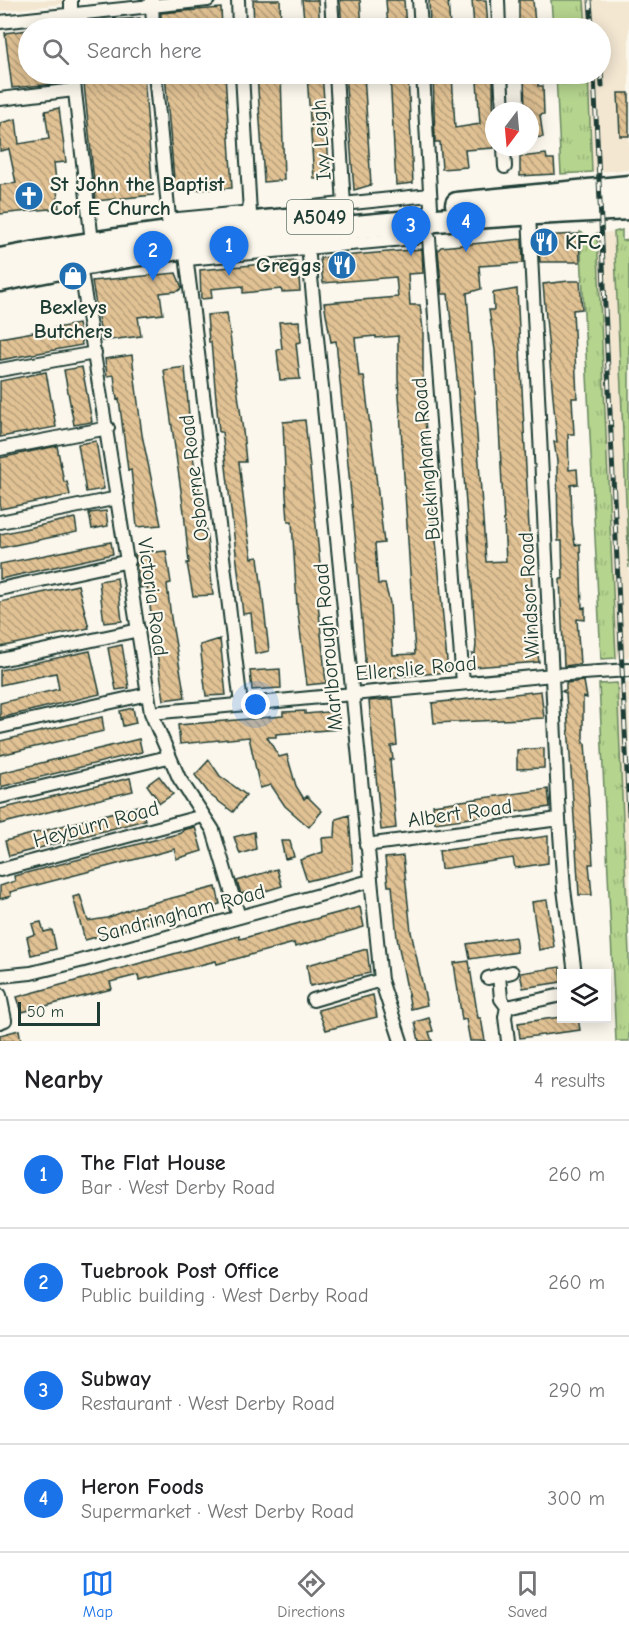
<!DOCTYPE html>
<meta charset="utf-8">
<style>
:root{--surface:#fff;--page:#f2f2f2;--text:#202124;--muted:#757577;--line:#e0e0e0;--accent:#1a73e8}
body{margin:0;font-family:"Comic Neue",sans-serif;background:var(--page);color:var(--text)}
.controls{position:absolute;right:18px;bottom:18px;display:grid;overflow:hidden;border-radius:0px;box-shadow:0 3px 15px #0003}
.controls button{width:54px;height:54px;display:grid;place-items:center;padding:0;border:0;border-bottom:2px solid var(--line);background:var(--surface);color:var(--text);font:30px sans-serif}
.compass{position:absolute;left:485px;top:102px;width:54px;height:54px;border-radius:50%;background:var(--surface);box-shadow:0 3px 15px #0003;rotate:196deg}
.scale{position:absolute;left:18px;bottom:15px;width:82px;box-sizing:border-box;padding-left:6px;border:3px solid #1f3d34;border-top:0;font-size:16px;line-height:21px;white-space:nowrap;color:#1f3d34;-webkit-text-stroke:4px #fbf7ec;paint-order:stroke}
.you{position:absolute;left:256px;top:705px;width:21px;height:21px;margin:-15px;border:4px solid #fff;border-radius:50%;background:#1a73e8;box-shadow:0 0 0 9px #1a73e833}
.badge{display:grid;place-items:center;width:39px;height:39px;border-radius:50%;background:var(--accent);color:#fff;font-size:20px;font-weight:700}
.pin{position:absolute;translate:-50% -50px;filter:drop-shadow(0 2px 3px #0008)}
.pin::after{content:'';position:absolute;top:32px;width:21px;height:18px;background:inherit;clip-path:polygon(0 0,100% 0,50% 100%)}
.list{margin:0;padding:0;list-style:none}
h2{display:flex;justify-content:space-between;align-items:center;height:78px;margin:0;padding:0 24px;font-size:26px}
h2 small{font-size:20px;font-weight:400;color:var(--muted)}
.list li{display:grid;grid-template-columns:39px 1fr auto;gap:18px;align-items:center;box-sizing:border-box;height:108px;padding:0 24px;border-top:2px solid var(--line)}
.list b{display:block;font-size:22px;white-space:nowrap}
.list p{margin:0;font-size:20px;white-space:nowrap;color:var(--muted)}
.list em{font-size:20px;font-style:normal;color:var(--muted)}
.icon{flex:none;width:33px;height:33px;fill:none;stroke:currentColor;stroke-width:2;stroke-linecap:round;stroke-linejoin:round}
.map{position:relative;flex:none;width:629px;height:1041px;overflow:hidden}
.search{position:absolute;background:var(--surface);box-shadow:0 3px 15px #0003;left:18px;right:18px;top:18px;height:66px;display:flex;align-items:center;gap:15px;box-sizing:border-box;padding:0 21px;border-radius:33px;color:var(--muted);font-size:22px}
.sheet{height:510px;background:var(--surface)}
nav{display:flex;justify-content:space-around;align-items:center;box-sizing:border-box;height:84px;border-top:2px solid var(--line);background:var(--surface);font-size:16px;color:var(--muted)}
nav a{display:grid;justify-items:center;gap:3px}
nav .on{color:var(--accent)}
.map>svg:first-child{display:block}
</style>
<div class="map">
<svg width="629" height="1041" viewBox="0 0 629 1041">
<defs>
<pattern id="grass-tufts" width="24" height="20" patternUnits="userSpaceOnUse" patternTransform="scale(1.5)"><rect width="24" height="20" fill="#b5d48e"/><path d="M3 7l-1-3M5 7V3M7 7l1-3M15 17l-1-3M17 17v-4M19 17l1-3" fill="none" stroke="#9bb77b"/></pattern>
<pattern id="building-back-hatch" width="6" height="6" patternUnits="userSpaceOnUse" patternTransform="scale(1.5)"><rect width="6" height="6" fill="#e1c294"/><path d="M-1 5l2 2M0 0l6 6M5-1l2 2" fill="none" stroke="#b69f7a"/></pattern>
</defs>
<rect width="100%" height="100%" fill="#fbf7ec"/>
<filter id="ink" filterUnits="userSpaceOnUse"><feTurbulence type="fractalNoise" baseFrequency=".0167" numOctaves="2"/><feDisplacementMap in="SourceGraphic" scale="12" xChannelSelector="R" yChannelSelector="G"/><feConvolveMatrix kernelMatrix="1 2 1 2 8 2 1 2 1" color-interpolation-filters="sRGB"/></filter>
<g filter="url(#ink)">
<!-- built -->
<path fill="#f3e7d2" d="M0,0H64V4L0,11Z
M584,0H629V170L592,172L588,74H600V28H585Z
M614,232L629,568V657L616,658L597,233Z
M629,682V954L617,683Z"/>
<!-- grass -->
<path fill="url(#grass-tufts)" stroke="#6a8861" stroke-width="1.5" d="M551,0H584L586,28H553Z
M556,74H588L592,172L561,174Z
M622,230V241L629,240V568L614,232Z
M580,232L591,237L597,233L616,658L601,659Z
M617,683L629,954V1041H616L599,684Z"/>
<!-- building -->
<path fill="url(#building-back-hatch)" stroke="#1f3d34" stroke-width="1.5" fill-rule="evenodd" d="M253,0H280L281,28H254Z
M302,0H318L320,28H305Z
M340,0H360L362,28H342Z
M386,0H404L406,28H388Z
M429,0H448L450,28H430Z
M472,0H486L488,27L474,28Z
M519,0H533L535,25L519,26Z
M221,8L222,28H161V13Z
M140,18L141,28H85L84,22Z
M28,30V74H63V83L12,88L5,33Z
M83,74H144L153,195L96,201Z
M165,74H225L232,188L175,191Z
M257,74H281L284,180L264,182Z
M307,74H322L330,178L314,179Z
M345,74H364L371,185L354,190Z
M390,74H408L413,183L396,185Z
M433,74H452L455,128L480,124L477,81L493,80L494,148L465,150L467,167L442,169L440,142H435Z
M538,78V86H543L544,114L540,115L543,137L530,138V111H525L524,79Z
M618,93H629V136H620Z
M59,108L66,162L54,163L59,208L0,214V185L16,183L9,149L0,151V123L16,119L19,144L49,139L45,111Z
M546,154L547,159H554L555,174L520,176V157Z
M579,234L580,262H540L538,236Z
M522,239L523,263L479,266L481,289L467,293L486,562L506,561L495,350L489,310H494L493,293L517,289L534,628L539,662L473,667L472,654H475L476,644L457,378L448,294H442L438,250L441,247Z
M422,249L423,273L408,274L410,305H420L423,330V398L448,672L364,680L365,658L356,546L336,341L331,342L324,303L398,297L396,277L323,283L320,258ZM376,336V338L398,336V379L415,654L393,655L390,603L385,584H378L375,544L384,543L364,376H359L355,338Z
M295,261L298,263L300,291L282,292L281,289L243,293V286L211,289L212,298L201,299L200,270Z
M176,273L182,288L178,291L160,293L163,314L138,317L141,336L102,341L92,281Z
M569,281H580L582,309L573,310L577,398H572L574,434H568L569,470L577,469L578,484L571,485L572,523L575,545L580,544L582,608L585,607V620L577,619L580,664L564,666L560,579H563L562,541H558L557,461L554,442H557L543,284Z
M227,313L243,431L246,462H239L247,530L252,558L258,557L269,651L255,654L251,613L243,614L222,432H219L211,342H209L207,315Z
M299,321L301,342L296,343L300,379L280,380L277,350L282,349L279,322Z
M78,324L82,345L0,360V338Z
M132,355L142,435L161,525L137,527L131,469L128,470L119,399L117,400L114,375L107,376L105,359Z
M82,367L92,422L74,425L64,370Z
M185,367L192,452L205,519L213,595L193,596L187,563H189L184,512L164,370Z
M46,372L56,427L0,437V381Z
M305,420L324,602L318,603L326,683L307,685L297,606L292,521H288L286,494L283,422Z
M96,441L104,489L86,492L78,444Z
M57,446L64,482H67L70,495L0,509V458Z
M106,511L108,526L92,529L89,513Z
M75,518L77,532L0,548V534Z
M111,542L113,554L0,579V564Z
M166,551L171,583L167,584L171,618L185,697L164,700L147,586L140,588L135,554Z
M117,578L122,621L104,623L99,581Z
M78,585L89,628L0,647V602Z
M220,639L226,695L206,696L200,645Z
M122,645L129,688L116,690L108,648Z
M90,651L100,694L0,718V703L59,689L56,673L0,685V670Z
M280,669L281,688L252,690L250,671Z
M584,681L587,698L583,697V743H585L593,864H589L592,895H579L566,693L561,691L566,690V683Z
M541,691L544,718L434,723L432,703Z
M393,699L397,745L391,746L393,759L390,760L396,828L381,830L369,701Z
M133,708L136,723L123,726L120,711Z
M305,711V714L338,711L340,729L276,734V737H267L279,757L287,755L296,786L304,799L307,796L322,811L309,827L285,806L271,785L260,788L249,737L180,744L178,725L283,716V712Z
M102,717L104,731L0,755V741Z
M139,739L142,752L0,787V773Z
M544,748V768L517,769V750Z
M209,760L220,776L246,795L233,812L210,795L195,775Z
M159,776L173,794L160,803L147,785Z
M130,778L133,791L0,824V809Z
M548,789L550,807L435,823L433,805Z
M141,805L145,820L9,856L5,841Z
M349,815L353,870L307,881L300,860L323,852L322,838L335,837L336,819Z
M195,827L202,851L176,859L175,849L10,892L11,896L0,899V886L15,881L14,876L181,833L183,830Z
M254,832L256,849L240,854L234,837Z
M548,836V863L515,868L513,858L441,869L439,851Z
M281,841H290L294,857L285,859Z
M403,856L411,932L427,1005L411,1009L397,938L392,886H388L385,858Z
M277,869L282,886L249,896L248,892L241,894L237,881Z
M216,887L220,904L85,940L73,897L80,895L88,921L107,918L136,907Z
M547,900L554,947L539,950L532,902Z
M360,907L364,927L295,947L294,943L217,964L216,961L139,980L138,975L110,982L112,989L22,1012L17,997L239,936L240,939Z
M41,922L44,932L52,930L56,949L31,955L27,937L35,934L32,924Z
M515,937L517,952L470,959L467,944Z
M367,949L370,973L310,986L307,965Z
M469,961L478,1018H481L485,1041H470L466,1019L462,1020L454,963Z
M560,967L561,982L523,988L520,973Z
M373,995L377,1017L326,1030L318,1010Z
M561,1017L578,1018L580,1030L520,1038L518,1023Z
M429,1018L433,1031L429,1032L432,1041H419L415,1022Z
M19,1030L21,1041H0V1035Z"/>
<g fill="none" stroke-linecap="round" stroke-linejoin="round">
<!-- street casing -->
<g stroke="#1f3d34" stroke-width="16">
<path id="street" d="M71,0V28
M152,0L153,28
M238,0L239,28
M331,0L333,28
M419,0L421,28
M498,0L499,28
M0,22L208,0
M73,74L92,242
M155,74L170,228
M242,74L250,213
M336,74L344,205
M423,74L431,207
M501,74L503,111
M0,99L74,90
M504,147L505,167
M304,208L430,195
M529,214L559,819L564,889L575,974
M168,220L242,213
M425,233L429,238L463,683
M185,247L241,704
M308,247L381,980L401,1041
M187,259L415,238L431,227
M80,265L151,713L179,778L213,830L239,917
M0,370L95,353
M0,449L108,428
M0,522L118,498
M0,589L129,561
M0,660L139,630
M151,713L553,675L629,670
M0,727L148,694
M0,797L168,757
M366,845L559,819
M0,870L203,816
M499,975L501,999L507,1007
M0,976L31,973L80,961L370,881
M488,978L512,972
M0,995L5,1020L0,1022
M313,1000L381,980
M508,1041L505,1017L507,1007L562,995"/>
</g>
<!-- highway casing -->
<g stroke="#1f3d34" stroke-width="27">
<path id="highway" d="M457,204L629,187
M0,260C105,239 210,227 317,217
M0,280C205,236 419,218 629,208"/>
</g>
<!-- street -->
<use href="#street" stroke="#fbf7ec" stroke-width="12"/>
<!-- highway -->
<use href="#highway" stroke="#fbf7ec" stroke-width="22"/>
<!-- rail casing -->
<g stroke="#1f3d34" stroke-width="5">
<path id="rail" d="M590,0L592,28
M600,53L602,86
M594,74L629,815"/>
</g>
<!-- rail -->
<use href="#rail" stroke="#fbf7ec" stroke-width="3" stroke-dasharray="9" stroke-linecap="butt"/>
</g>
</g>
<!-- icons -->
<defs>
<g id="church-disc" transform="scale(1.5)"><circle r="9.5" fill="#1f6fb2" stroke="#fbf7ec"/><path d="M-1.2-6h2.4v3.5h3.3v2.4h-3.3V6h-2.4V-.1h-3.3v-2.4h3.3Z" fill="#fff"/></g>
<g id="restaurant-disc" transform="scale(1.5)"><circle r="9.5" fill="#1f6fb2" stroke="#fbf7ec"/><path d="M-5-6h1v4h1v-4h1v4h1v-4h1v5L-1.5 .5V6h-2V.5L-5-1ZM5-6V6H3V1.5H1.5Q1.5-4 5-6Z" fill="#fff"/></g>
<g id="shop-disc" transform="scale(1.5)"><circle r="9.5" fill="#1f6fb2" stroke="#fbf7ec"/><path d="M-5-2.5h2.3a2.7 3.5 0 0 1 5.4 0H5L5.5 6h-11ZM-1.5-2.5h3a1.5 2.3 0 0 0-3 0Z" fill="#fff"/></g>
</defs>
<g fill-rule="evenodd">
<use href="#church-disc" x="29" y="196"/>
<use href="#restaurant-disc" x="544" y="242"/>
<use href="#restaurant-disc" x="342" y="265"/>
<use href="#shop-disc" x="73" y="276"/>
</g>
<g text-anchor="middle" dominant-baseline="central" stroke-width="4.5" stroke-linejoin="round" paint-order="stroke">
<!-- shield labels -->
<rect fill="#fbf7ec" stroke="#61756b" stroke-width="1.5" x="287" y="200" width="66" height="34" rx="4.5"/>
<g font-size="20" font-weight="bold" fill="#1f3d34">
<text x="320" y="217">A5049</text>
</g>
<!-- street labels -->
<g font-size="21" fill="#1f3d34" stroke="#fbf7ec">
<text transform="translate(321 140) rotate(-94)">Ivy Leigh</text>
<text transform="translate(426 459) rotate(-95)">Buckingham Road</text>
<text transform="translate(194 478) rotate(-97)">Osborne Road</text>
<text transform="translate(529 595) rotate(-93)">Windsor Road</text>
<text transform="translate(153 597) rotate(82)">Victoria Road</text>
<text transform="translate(328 647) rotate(-95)">Marlborough Road</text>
<text transform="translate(416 668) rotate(-5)">Ellerslie Road</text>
<text transform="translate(460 813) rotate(-8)">Albert Road</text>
<text transform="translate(96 824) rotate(-15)">Heyburn Road</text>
<text transform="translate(181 913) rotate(-15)">Sandringham Road</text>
</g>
<!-- poi labels -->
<g font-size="21" font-weight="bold" fill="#1f3d34" stroke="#fbf7ec" text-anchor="start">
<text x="50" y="184">St John the Baptist<tspan x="50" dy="24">Cof E Church</tspan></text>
<text x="565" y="242">KFC</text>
<text x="321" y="265" text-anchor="end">Greggs</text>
<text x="73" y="307" text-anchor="middle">Bexleys<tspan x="73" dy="24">Butchers</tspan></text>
</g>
</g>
</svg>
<div class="controls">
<button><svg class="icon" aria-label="layers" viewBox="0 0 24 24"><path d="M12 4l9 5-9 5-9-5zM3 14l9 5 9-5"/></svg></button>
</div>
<svg class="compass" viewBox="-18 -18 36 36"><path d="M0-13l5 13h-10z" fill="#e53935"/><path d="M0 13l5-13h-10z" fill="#757577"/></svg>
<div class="scale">50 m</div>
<div class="you"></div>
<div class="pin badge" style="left:229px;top:276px">1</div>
<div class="pin badge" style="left:153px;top:281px">2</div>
<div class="pin badge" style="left:411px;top:256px">3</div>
<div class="pin badge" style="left:466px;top:252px">4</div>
<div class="search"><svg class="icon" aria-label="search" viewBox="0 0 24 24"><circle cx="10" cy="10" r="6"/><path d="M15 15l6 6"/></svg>Search here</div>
</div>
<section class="sheet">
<h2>Nearby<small>4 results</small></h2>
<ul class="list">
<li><span class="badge">1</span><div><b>The Flat House</b><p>Bar · West Derby Road</p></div><em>260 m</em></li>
<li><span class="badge">2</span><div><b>Tuebrook Post Office</b><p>Public building · West Derby Road</p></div><em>260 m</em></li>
<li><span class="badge">3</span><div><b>Subway</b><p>Restaurant · West Derby Road</p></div><em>290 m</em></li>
<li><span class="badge">4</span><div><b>Heron Foods</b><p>Supermarket · West Derby Road</p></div><em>300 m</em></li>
</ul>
</section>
<nav>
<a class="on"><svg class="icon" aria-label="map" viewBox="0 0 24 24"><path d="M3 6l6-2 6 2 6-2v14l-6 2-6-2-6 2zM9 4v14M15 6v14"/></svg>Map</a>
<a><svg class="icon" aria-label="directions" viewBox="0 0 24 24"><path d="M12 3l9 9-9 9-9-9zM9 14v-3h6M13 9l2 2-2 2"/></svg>Directions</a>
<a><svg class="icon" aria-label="saved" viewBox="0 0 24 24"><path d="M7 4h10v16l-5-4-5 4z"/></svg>Saved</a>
</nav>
